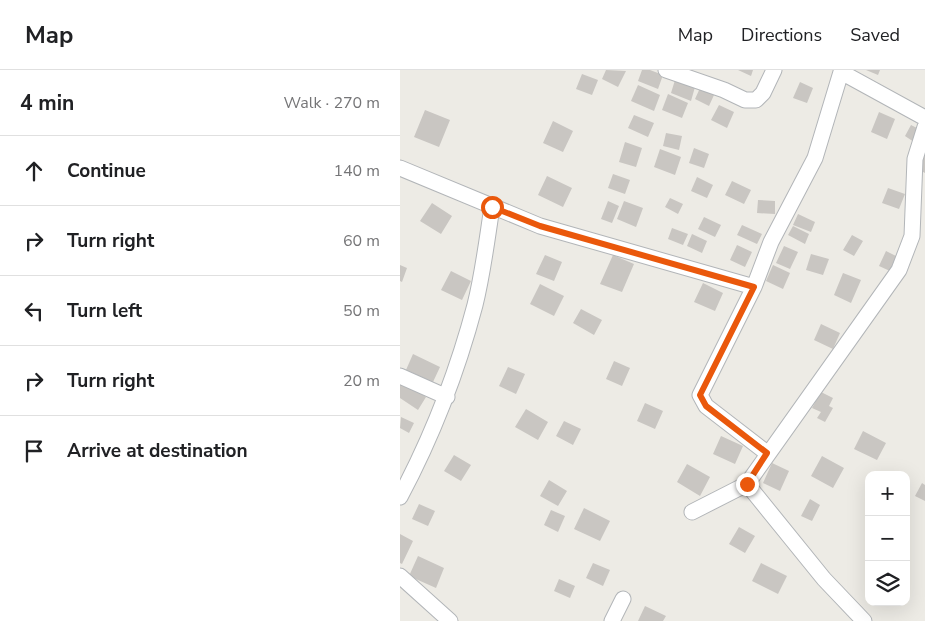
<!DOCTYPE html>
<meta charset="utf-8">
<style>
:root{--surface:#fff;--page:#f2f2f2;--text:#202124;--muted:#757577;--line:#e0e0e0}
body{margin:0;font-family:"Nunito Sans",sans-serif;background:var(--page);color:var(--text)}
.controls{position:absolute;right:15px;bottom:15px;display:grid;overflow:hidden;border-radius:10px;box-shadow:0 5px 20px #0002}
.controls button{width:45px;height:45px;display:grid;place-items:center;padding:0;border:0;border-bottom:1px solid var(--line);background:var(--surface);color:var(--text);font:25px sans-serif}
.stop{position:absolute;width:15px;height:15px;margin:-11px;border:4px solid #ea580c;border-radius:50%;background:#fff}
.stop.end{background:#ea580c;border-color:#fff;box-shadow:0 1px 5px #0008}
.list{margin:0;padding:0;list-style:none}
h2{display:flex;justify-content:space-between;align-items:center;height:65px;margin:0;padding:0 20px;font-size:21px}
h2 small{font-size:16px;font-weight:400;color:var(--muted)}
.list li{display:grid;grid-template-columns:32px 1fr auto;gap:15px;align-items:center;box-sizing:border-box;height:70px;padding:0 20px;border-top:1px solid var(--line)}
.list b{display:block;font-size:19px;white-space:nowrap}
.list em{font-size:16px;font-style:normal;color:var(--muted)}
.icon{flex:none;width:28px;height:28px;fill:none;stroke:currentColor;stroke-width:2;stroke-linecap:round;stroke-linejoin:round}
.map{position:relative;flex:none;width:525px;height:551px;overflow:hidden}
header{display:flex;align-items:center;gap:30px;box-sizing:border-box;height:70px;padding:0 25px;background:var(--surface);border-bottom:1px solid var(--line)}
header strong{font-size:24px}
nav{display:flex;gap:28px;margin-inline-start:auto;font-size:18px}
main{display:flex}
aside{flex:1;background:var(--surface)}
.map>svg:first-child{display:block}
</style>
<header>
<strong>Map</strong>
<nav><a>Map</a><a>Directions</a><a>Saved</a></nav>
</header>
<main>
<aside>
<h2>4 min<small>Walk · 270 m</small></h2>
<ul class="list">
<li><svg class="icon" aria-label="ahead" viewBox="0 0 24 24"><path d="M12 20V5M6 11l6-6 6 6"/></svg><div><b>Continue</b></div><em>140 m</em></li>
<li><svg class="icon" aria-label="right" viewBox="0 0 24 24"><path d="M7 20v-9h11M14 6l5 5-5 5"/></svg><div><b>Turn right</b></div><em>60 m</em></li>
<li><svg class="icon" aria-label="left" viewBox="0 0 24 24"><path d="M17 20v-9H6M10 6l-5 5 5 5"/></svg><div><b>Turn left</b></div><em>50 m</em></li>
<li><svg class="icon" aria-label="right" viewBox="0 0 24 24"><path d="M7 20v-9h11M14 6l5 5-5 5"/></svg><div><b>Turn right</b></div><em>20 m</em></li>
<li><svg class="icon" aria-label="arrive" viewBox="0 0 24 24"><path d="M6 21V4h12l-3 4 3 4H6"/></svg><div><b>Arrive at destination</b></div></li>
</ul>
</aside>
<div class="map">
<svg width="525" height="551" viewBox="0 0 525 551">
<rect width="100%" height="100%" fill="#edebe5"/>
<!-- building -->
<path fill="#c9c6c2" d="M206,0L226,1L218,17L202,9Z
M242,0H250L263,5L258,19L238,11Z
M338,0H353L351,6Z
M466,0H480L478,5Z
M182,4L198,10L192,25L176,19Z
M275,10L295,17L291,31L271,23Z
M400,12L413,18L407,33L393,28Z
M238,15L260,25L254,41L231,31Z
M300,18L314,25L309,36L295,29Z
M268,24L288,33L282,48L262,40Z
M319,35L334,42L327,58L311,50Z
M25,40L50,50L39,77L14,67Z
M479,42L495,49L487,69L471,62Z
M234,45L254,53L248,67L228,58Z
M153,51L173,61L163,82L143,73Z
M511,55L521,60L514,72L505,66Z
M266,63L282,66L279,80L263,76Z
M225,72L242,78L236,97L219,92Z
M294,78L309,84L304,98L289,93Z
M260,79L281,87L275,105L254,97Z
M525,79V103L516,98Z
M213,104L230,110L225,124L208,118Z
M147,106L172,118L163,137L138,125Z
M297,107L313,115L307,128L291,121Z
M332,111L351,120L344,134L325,125Z
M488,118L505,124L499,139L482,133Z
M270,128L283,134L278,144L265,137Z
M358,130L375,131V144L357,143Z
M208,131L219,136L212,153L201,149Z
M224,131L243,138L236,157L217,149Z
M32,133L52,146L41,164L20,151Z
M398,144L415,152L411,162L393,155Z
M304,147L321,155L315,167L298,159Z
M342,155L362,164L357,174L337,165Z
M393,156L409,164L405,174L388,165Z
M272,158L288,164L283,175L268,169Z
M292,164L307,171L302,183L287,176Z
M452,165L463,171L454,186L443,180Z
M337,175L352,182L345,197L330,190Z
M384,176L398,182L390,199L376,193Z
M486,181L496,186L490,201L479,196Z
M411,184L429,189L423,205L406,200Z
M145,185L162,192L154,211L136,204Z
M213,185L234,194L222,222L200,214Z
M0,195L7,198L2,212L0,211Z
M373,195L390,203L383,219L366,211Z
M51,201L71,211L62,230L41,220Z
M443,203L461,210L451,233L434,225Z
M303,213L323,223L315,241L294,232Z
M140,214L164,226L154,246L130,234Z
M181,239L202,250L194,265L173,253Z
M421,254L440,263L433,279L414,270Z
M13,284L40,297L33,312L6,300Z
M214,291L230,298L222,316L206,309Z
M108,297L125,304L116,324L99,316Z
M0,310L26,327L18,340L0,328Z
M421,322L433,328L429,336L433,338L425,352L417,348L421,342L412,338Z
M245,333L263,341L255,359L237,351Z
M126,339L148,352L138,370L115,357Z
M1,347L14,353L9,363L0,358Z
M164,351L181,359L173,375L156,366Z
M463,361L486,373L477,390L454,379Z
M321,366L343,376L335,394L313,384Z
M54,385L71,395L61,411L44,401Z
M422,386L444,398L433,418L411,406Z
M372,393L389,401L380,421L363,413Z
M287,394L310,407L300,426L277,412Z
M149,410L167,421L158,436L140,426Z
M522,413L525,415V431L515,426Z
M410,429L420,435L412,451L401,446Z
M19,434L35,441L28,456L12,449Z
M184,438L210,451L200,471L174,459Z
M151,440L165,446L158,462L144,455Z
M339,457L355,466L345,483L329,474Z
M0,464L13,471L2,494L0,493Z
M18,486L44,498L36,518L9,506Z
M193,493L210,500L203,516L186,508Z
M361,493L387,506L378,524L352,511Z
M159,509L175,516L170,528L154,521Z
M245,536L266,546L263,551H238Z"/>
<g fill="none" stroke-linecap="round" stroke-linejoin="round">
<!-- minor casing -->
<g stroke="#b2b5b8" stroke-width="17">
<path id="minor" d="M266,0L324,20L345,30H356L363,23L374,0
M0,98L140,156L354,217L371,172L415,88L441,2L525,48
M354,217L300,325L306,336L367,383
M0,306L47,327
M347,414L424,509L464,551
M0,427C33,365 57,303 75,235C83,203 87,169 92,137
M292,442L347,414L499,200L512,166L515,89L525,57
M0,506L50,551
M212,551L223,529"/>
</g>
<!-- minor -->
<use href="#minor" stroke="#fff" stroke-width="15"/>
</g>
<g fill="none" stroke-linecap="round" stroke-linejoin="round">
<!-- route -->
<path stroke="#ea580c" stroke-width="6" d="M92,137L140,156L354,217L300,325L306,336L367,383L347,414"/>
</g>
</svg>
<div class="controls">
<button>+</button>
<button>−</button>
<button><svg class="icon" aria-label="layers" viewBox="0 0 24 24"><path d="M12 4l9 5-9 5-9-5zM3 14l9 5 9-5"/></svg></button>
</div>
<div class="stop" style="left:92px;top:137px"></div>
<div class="stop end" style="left:347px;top:414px"></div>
</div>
</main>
